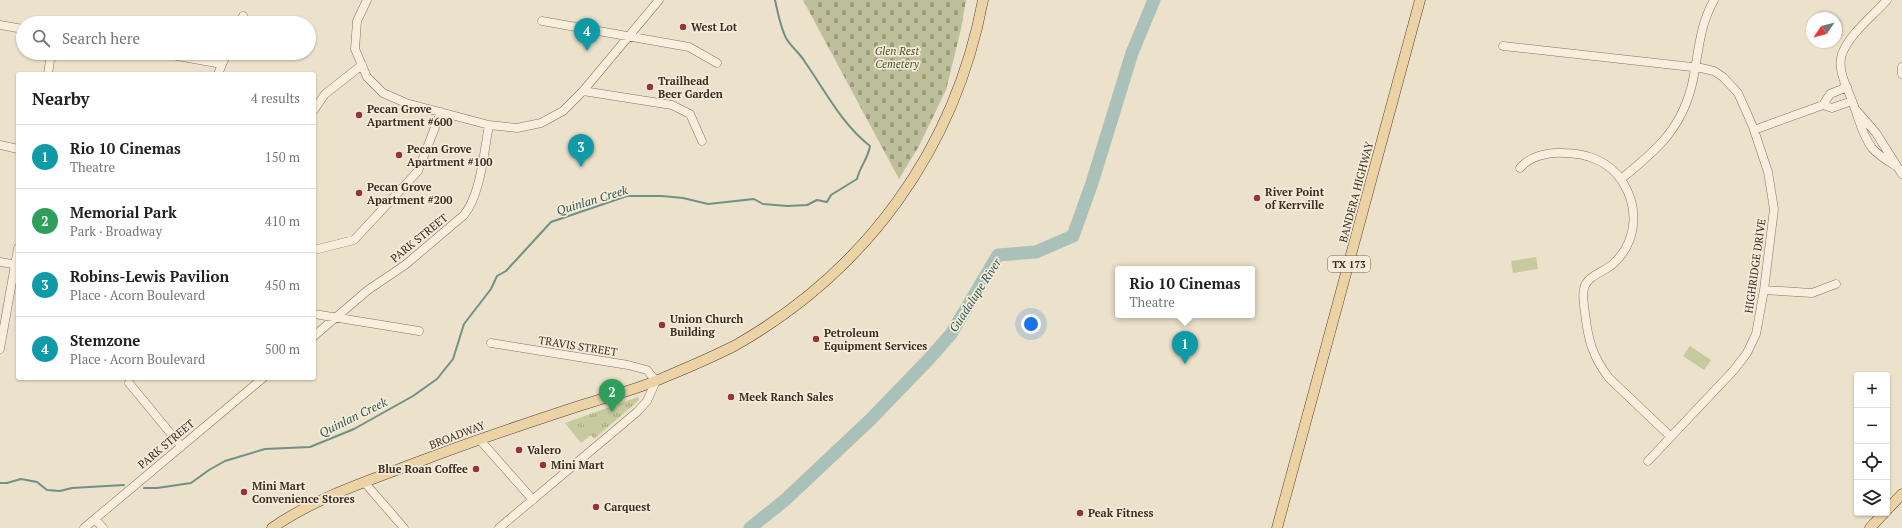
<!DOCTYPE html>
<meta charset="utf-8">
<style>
:root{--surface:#fff;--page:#f2f2f2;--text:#222;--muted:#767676;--line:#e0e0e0;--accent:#943338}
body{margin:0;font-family:"PT Serif",serif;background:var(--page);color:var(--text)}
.controls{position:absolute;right:12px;bottom:12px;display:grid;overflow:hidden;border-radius:4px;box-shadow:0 1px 3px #0004}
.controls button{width:36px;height:36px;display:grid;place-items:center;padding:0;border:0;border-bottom:1px solid var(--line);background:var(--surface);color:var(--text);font:20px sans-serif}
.compass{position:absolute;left:1806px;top:12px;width:36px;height:36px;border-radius:50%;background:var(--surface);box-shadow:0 1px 3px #0004;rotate:235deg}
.you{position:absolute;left:1031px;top:324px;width:14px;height:14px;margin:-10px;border:3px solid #fff;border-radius:50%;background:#1a73e8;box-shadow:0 0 0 6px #1a73e833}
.badge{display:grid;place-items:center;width:26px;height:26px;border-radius:50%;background:var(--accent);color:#fff;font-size:13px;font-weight:700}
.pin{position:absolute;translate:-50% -33px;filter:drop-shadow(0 1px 2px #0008)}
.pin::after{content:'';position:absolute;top:21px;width:14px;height:12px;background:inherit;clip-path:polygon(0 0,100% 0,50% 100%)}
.popup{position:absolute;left:1115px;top:266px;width:140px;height:52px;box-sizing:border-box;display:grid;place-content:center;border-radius:4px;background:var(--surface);filter:drop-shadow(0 1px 3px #0005);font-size:13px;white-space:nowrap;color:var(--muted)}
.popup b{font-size:15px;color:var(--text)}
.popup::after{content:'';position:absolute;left:50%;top:100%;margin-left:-8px;border:8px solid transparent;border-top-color:var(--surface)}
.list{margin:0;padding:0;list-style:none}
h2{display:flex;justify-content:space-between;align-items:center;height:52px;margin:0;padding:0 16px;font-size:17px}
h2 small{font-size:13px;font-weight:400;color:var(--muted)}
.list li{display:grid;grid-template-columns:26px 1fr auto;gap:12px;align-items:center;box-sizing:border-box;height:64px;padding:0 16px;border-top:1px solid var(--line)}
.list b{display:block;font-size:15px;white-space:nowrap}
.list p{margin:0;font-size:13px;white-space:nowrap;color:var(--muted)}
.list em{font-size:13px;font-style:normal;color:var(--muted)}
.icon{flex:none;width:22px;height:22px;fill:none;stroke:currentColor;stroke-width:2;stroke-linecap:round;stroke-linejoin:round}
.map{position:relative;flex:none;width:1902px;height:528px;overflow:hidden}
.search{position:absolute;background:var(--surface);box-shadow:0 1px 3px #0004;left:16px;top:16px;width:300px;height:44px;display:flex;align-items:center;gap:10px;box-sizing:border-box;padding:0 14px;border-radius:22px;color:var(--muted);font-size:15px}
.panel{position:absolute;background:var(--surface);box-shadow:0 1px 3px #0004;left:16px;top:72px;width:300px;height:308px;border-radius:4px}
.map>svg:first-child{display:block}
</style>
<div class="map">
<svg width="1902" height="528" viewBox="0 0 1902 528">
<defs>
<pattern id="grass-tufts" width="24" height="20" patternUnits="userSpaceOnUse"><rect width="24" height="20" fill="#c7ca9e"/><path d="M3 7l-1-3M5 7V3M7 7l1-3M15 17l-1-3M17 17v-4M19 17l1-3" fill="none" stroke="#a3a480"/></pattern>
<pattern id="cemetery-stones" width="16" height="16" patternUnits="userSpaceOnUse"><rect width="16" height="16" fill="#bec09c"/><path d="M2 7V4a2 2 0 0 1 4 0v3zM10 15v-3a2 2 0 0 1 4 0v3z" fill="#9b9c7f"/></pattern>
</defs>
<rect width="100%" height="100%" fill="#ece1ca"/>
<!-- grass -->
<path fill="url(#grass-tufts)" d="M638,397L639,400L594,439L591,435L581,443L565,423Z"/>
<!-- cemetery -->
<path fill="url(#cemetery-stones)" d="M803,0H966L961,29L946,90L919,146L899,179Z"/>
<!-- pitch -->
<path fill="#c7ca9e" d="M1536,257L1538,269L1513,273L1511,261Z
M1690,346L1711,360L1704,370L1683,356Z"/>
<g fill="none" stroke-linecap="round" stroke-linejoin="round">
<!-- stream -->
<path stroke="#719086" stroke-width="2" d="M0,483H7L21,479L37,482L47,490L60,491L72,488L124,485
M144,488H157L191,483L209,470L225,461L265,449L310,447L354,429L413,396L437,379L453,359L464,324L491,289L497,276L506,271L551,222L627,196H662L683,198L708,204L754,199L763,204L787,206L807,205L817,200L827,202L831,195L857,179C860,166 868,159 870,146C841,123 826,92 805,62C800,53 791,47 786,38C780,26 778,13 775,0"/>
<!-- river -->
<path stroke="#aac1b9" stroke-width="13" d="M750,528L785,500L870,420L929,359L951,334L998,255L1036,252L1073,236L1092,183L1132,53L1154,0"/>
<!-- minor casing -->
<g stroke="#88735f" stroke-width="9">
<path id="minor" d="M367,0L357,21L355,49L367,77L383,93L406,103L489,125L517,128L541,123L563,111L583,91L659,0
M1887,0C1873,16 1850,33 1842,54C1836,72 1850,92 1855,109C1860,123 1863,136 1872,148C1878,155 1886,160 1894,165
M542,21L689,47L717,63
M240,23L243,16
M0,25L23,29
M1503,46L1701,68L1714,71L1723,77L1738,93L1753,127L1768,172L1774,209L1764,290L1756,334L1747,353L1734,370L1648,461
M161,53L222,64
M1902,67V74
M48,74L51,53
M218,74L227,53
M583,91L672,105L690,114L702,141
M1823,105L1830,94L1847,87
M314,110L325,94L362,65
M1857,111L1876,133L1902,174
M1754,130L1823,105L1832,108L1852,101
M0,145L18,149
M1520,168C1530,156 1548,152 1564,153C1586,153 1609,161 1622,181C1639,207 1638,241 1613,264C1604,272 1586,276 1584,289C1582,297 1584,305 1585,313C1588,339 1592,356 1609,378L1671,437
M1621,179C1657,150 1683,128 1693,80C1699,51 1699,27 1714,0
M314,250L354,240L418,171L441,112
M0,262L18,265
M1764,290L1812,293L1836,284
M314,314L419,331
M314,336L368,290L405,265L464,215C481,194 484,151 489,125
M491,343L628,365L647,370L656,381L647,401L637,412L499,528
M0,349L18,248
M129,383L181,446
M479,439L533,500
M365,483L404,528
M95,519L103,528
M84,528L263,378"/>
</g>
<!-- major casing -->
<g stroke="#574233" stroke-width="11">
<path id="major" d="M1887,510L1902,494
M272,528C318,496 374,479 426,459C478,439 530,422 582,405C607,397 634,390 658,380C684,369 711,358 736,345C867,270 955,149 983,0
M1277,528L1420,0
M1870,528L1884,513"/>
</g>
<!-- minor -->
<use href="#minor" stroke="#f7eedd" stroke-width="8"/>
<!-- major -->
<use href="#major" stroke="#ecd3a5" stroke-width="10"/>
</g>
<!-- markers -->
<g fill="#943338" stroke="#f4ebd9" stroke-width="1.5">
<circle cx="683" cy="27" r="4"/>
<circle cx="650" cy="87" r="4"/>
<circle cx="359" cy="115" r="4"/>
<circle cx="399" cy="155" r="4"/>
<circle cx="359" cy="193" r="4"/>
<circle cx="1257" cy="198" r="4"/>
<circle cx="662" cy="325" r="4"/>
<circle cx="816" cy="339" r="4"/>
<circle cx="731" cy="397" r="4"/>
<circle cx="519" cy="450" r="4"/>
<circle cx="543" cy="465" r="4"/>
<circle cx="476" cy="469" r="4"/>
<circle cx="244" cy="492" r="4"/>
<circle cx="596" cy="507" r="4"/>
<circle cx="1080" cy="513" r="4"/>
</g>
<g text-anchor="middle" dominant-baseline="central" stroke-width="3.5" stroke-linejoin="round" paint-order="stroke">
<!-- shield labels -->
<rect fill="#f4ebd9" stroke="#726559" stroke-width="1" x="1328" y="256" width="42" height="16" rx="3"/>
<g font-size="10" font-weight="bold" fill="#3a2c22">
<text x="1349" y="264">TX 173</text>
</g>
<!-- poi labels -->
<g font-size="11" font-weight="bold" fill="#3a2c22" stroke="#f4ebd9" text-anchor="start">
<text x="691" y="27">West Lot</text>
<text x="658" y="81">Trailhead<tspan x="658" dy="13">Beer Garden</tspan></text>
<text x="367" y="109">Pecan Grove<tspan x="367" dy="13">Apartment #600</tspan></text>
<text x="407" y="149">Pecan Grove<tspan x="407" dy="13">Apartment #100</tspan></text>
<text x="367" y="187">Pecan Grove<tspan x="367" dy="13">Apartment #200</tspan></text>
<text x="1265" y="192">River Point<tspan x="1265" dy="13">of Kerrville</tspan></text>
<text x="670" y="319">Union Church<tspan x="670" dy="13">Building</tspan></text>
<text x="824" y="333">Petroleum<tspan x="824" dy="13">Equipment Services</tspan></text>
<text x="739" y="397">Meek Ranch Sales</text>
<text x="527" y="450">Valero</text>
<text x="551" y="465">Mini Mart</text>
<text x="468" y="469" text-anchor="end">Blue Roan Coffee</text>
<text x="252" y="486">Mini Mart<tspan x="252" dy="13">Convenience Stores</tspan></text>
<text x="604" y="507">Carquest</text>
<text x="1088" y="513">Peak Fitness</text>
</g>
<!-- park labels -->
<g font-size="11" font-style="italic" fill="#4c552a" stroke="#f4ebd9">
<text x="897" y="51">Glen Rest<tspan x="897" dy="13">Cemetery</tspan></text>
</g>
<!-- street labels -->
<g font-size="11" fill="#3a2c22" stroke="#f4ebd9">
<text transform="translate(1356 192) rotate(-75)">BANDERA HIGHWAY</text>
<text transform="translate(419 238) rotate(-39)">PARK STREET</text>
<text transform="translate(1755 266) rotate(-82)">HIGHRIDGE DRIVE</text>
<text transform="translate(578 346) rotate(9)">TRAVIS STREET</text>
<text transform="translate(457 435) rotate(-21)">BROADWAY</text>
<text transform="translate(166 444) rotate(-40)">PARK STREET</text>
</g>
<!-- water labels -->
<g font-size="12" font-style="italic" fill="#325854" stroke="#f4ebd9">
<text transform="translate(592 200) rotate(-17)">Quinlan Creek</text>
<text transform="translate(975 295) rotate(-57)">Guadalupe River</text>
<text transform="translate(353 417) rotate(-26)">Quinlan Creek</text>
</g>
</g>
</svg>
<div class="controls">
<button>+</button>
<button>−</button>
<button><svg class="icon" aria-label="locate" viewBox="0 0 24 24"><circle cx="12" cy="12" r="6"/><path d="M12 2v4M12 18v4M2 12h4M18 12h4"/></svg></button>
<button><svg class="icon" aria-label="layers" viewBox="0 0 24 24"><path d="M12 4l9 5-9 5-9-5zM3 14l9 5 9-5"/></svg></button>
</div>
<svg class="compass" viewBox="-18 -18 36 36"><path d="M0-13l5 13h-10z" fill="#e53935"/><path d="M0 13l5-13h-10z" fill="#767676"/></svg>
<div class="you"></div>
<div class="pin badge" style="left:1185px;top:364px;background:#0f9aa8">1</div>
<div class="popup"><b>Rio 10 Cinemas</b>Theatre</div>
<div class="pin badge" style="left:612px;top:412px;background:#2e9e5b">2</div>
<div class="pin badge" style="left:581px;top:167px;background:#0f9aa8">3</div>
<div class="pin badge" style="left:587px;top:51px;background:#0f9aa8">4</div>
<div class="search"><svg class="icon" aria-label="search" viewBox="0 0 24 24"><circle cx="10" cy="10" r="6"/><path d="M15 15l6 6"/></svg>Search here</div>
<section class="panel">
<h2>Nearby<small>4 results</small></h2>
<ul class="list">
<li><span class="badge" style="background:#0f9aa8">1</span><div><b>Rio 10 Cinemas</b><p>Theatre</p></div><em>150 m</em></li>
<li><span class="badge" style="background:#2e9e5b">2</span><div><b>Memorial Park</b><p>Park · Broadway</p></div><em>410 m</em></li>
<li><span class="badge" style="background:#0f9aa8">3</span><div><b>Robins-Lewis Pavilion</b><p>Place · Acorn Boulevard</p></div><em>450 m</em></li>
<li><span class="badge" style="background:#0f9aa8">4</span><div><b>Stemzone</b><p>Place · Acorn Boulevard</p></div><em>500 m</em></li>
</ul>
</section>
</div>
